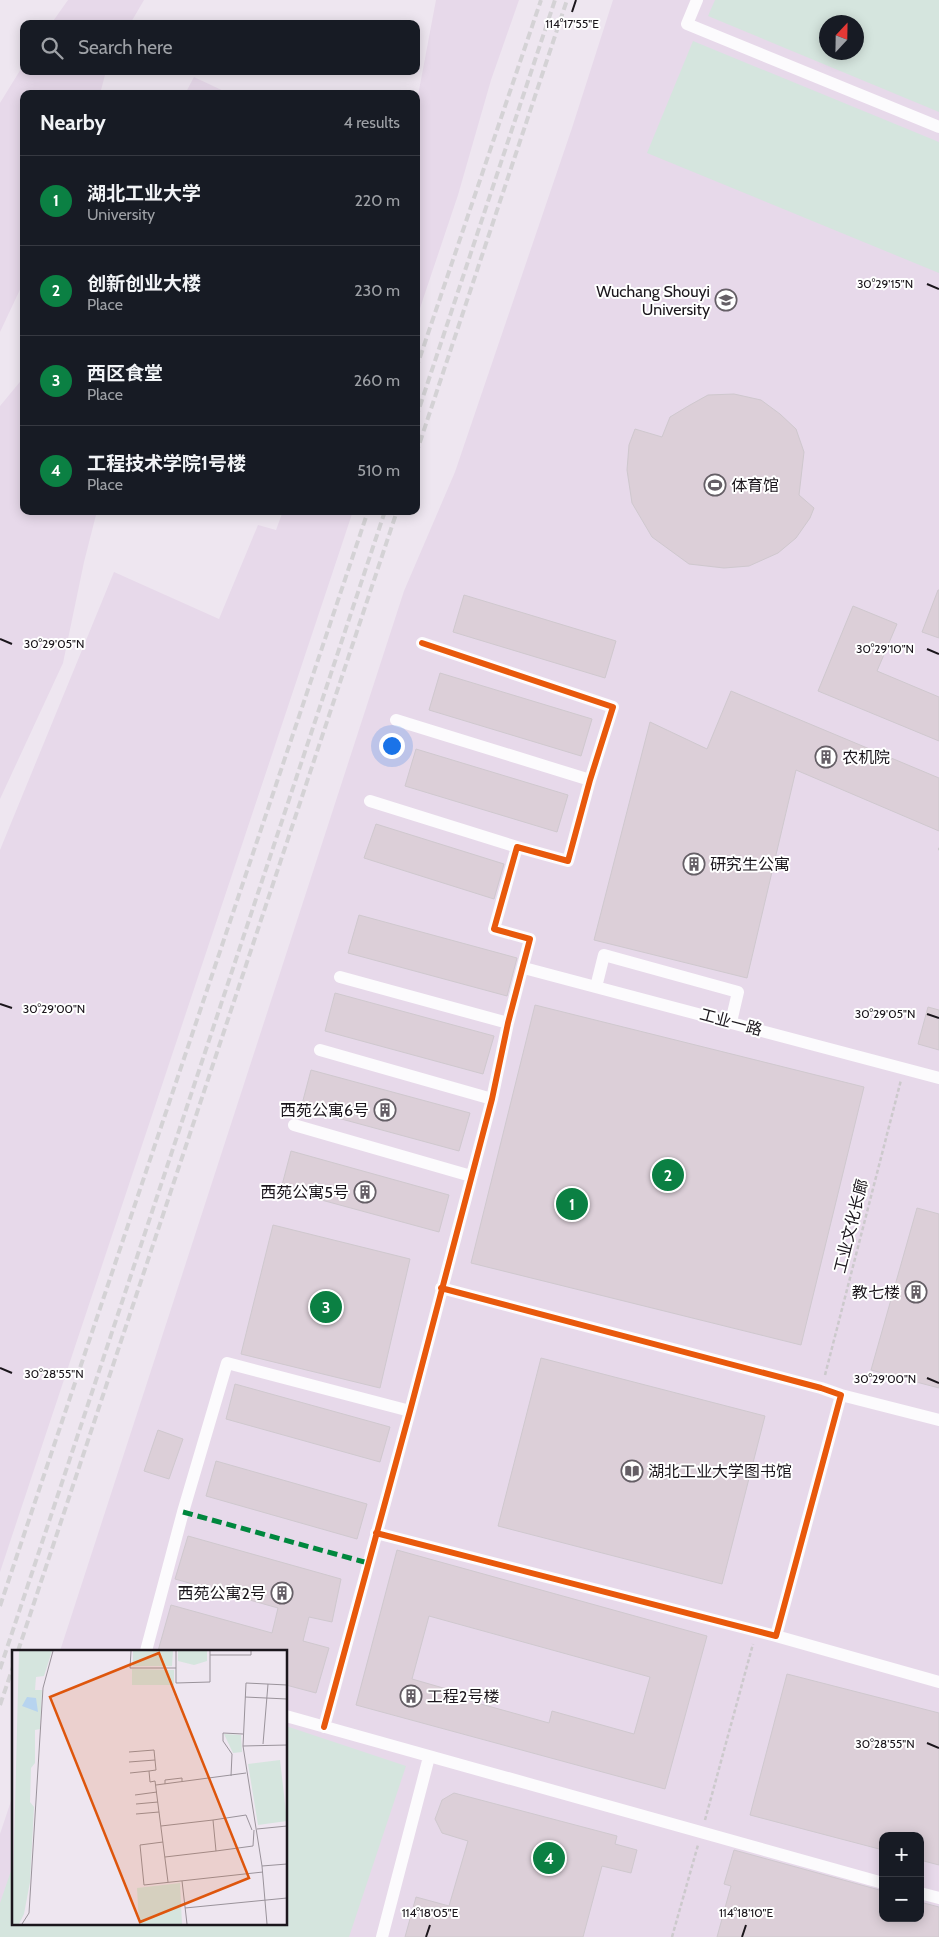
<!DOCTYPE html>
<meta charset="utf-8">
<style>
:root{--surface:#171b24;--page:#242831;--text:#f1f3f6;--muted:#9ea1a6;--line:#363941;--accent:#0b8043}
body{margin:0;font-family:Cabin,"Noto Sans SC",sans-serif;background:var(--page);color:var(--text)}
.controls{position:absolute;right:15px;bottom:15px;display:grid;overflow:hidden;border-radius:10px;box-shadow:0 2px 12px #0003}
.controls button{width:45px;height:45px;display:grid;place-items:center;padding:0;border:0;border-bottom:1px solid var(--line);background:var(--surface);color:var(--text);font:25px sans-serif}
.compass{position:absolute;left:819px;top:15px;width:45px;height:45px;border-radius:50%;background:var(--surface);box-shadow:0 2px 12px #0003;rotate:22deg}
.you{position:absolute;left:391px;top:745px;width:18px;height:18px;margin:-12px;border:4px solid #fff;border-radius:50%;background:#1a73e8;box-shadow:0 0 0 8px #1a73e833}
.badge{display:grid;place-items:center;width:32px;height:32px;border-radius:50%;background:var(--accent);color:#fff;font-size:16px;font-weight:700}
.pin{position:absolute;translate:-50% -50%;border:2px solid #fff;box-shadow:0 1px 5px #0006}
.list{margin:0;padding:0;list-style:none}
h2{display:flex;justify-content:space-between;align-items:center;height:65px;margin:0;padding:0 20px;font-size:21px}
h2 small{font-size:16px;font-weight:400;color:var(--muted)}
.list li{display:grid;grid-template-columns:32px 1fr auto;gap:15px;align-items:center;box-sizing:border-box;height:90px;padding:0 20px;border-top:1px solid var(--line)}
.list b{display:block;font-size:19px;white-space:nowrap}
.list p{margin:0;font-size:16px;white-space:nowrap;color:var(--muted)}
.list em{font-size:16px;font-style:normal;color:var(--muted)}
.icon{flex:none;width:28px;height:28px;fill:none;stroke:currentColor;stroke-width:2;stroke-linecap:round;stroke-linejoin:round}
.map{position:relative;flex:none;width:939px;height:1937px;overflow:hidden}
.search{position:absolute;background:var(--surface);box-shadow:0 2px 12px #0003;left:20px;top:20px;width:400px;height:55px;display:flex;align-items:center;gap:12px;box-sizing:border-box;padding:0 18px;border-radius:10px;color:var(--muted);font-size:19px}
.panel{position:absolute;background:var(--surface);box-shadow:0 2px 12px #0003;left:20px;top:90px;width:400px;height:425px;border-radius:10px}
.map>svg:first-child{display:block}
</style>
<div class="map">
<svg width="939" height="1937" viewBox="0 0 939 1937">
<rect width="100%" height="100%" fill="#eee6f0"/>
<!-- built -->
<path fill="#e7d9ea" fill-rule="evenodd" d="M68,0H144L130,24H51Z
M436,0H519L491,80L458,195L416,320V106Z
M613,0H939V1937H0V1834L14,1792V1923H286V1651H60L404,591L455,472L572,128ZM826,22H856V52H826ZM883,1836H920V1918H883Z
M24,64V71H106L100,94H24V281L0,332V103Z
M194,77L230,94H185Z
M24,377V511H97L84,562L63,663L0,799V406Z
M283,511H353L0,1572V850L114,572L219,619L258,525L276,530Z"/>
<!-- green -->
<path fill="#d5e5de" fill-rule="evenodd" d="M715,0H939V112L708,16ZM826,22H856V52H826Z
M693,41L939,142V273L647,153Z
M286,1726L406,1766L349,1937H0V1903L14,1862V1923H286Z"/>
<!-- building -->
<path fill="#dccfd8" stroke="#cfc8ce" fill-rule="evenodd" d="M734,394L761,400L780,414L796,429L804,452L799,495L814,508L810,518L796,538L778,553L749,566L724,568L689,564L652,537L632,503L627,470L629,445L635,429L662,437L670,417L690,405L708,395Z
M938,590H939V638L922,632Z
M464,595L616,641L605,678L453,632Z
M853,606L897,624L877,671L939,697V741L818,691Z
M440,673L592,719L581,756L429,710Z
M731,691L939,778V831L796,770L747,978L594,940L650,722L707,749Z
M416,749L568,795L557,832L405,786Z
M376,824L504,864L494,899L364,858Z
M359,915L517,958L507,996L348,953Z
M335,993L494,1036L483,1074L325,1031Z
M535,1005L864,1087L801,1345L471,1263Z
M928,1007L939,1010V1050L918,1044Z
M311,1070L470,1113L459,1151L301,1108Z
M291,1151L449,1195L439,1232L281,1189Z
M917,1208L939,1214V1388L871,1370Z
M273,1225L410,1259L380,1388L241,1354Z
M541,1358L765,1416L722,1584L498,1526Z
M235,1384L390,1427L380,1462L226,1419Z
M158,1430L183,1439L169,1479L144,1471Z
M216,1461L367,1504L357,1539L206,1496Z
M188,1536L341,1579L332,1622L309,1617L303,1641L329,1648L316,1693L286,1685V1651H158L171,1605L272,1633L278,1608L175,1579Z
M397,1550L707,1636L665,1789L356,1705ZM429,1616L650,1677L634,1734L552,1711L549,1723L463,1699L464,1694L412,1679Z
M787,1674L939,1713V1865L920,1860V1836H883V1850L750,1815Z
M454,1793L617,1836L615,1844L637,1850L631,1873L602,1866L583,1937H405L416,1897L449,1906L468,1841L442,1833L435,1819L442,1800Z
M734,1850L883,1891V1918H920V1902L939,1907V1937H717L731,1886L724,1884Z"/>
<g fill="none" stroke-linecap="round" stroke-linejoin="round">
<!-- path -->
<path stroke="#ccc9cc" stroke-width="2.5" stroke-dasharray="4 2.5" stroke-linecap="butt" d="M938,849H939
M825,1375L901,1080
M705,1820L753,1644
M672,1937L698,1845"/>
<!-- minor -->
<path stroke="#fcfbfd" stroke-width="12" d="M697,0L687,24L939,127
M396,720L590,780
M370,801L517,847
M524,968L939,1078
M340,977L508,1023
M596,987L604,955L738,992L731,1022
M320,1050L492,1099
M294,1125L471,1176
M841,1395L939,1420
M376,1533L776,1636L841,1395L821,1388L441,1288
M776,1636L939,1682
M146,1651L183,1512L227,1363L410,1411
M286,1716L883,1883
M324,1727L410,1411L492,1099L508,1023L530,939L494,929L517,847L568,861L590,780L613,707L422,643
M920,1893L939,1898
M382,1937L429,1757"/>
<!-- rail -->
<path stroke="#d4d2d5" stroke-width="4" stroke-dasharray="8 4" stroke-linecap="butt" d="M416,369L541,0
M416,418L555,0
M416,454L567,0
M0,1606L368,511
M18,1651L397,511
M0,1669L385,511
M0,1705L14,1664"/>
<!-- quiet -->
<path stroke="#00873e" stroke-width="5" stroke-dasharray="10 5" stroke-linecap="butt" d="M183,1512L368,1563"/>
<!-- cycleway casing -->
<g stroke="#fff" stroke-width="9">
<path id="cycleway" d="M376,1533L776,1636L841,1395L821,1388L441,1288
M324,1727L410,1411L492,1099L508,1023L530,939L494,929L517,847L568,861L590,780L613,707L422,643"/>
</g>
<!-- cycleway -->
<use href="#cycleway" stroke="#e8590c" stroke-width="6"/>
</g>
<!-- ticks -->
<path fill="none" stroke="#1b161c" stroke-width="2" d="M572,12L576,0M927,284L939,289M0,639L12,644M927,649L939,654M0,1004L12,1008M927,1014L939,1018M0,1368L12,1373M927,1378L939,1383M927,1743L939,1748M426,1937L430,1925M742,1937L746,1925"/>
<!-- icons -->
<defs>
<g id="university-ring" transform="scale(1.125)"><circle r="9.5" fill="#fff" stroke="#655f66" stroke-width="1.5"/><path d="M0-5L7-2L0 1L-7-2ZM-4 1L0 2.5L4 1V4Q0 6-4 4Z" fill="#655f66"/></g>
<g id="stadium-ring" transform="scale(1.125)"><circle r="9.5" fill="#fff" stroke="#655f66" stroke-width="1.5"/><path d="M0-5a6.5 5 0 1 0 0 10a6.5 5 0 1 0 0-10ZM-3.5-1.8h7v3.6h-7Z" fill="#655f66"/></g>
<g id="building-ring" transform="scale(1.125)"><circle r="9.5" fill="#fff" stroke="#655f66" stroke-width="1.5"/><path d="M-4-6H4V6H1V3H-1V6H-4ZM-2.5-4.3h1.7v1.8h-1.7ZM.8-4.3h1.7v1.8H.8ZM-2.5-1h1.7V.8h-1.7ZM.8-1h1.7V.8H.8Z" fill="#655f66"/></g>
<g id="library-ring" transform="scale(1.125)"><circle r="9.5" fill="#fff" stroke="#655f66" stroke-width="1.5"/><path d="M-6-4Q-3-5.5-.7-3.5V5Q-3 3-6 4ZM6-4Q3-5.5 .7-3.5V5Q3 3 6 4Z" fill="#655f66"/></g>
</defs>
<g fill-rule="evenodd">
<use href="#university-ring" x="726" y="300"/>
<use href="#stadium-ring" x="715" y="485"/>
<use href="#building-ring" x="826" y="757"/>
<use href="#building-ring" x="694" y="864"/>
<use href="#building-ring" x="385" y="1110"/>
<use href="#building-ring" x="365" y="1192"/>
<use href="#building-ring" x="916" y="1292"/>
<use href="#library-ring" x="632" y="1471"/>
<use href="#building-ring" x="282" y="1593"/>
<use href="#building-ring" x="411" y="1696"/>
</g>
<g text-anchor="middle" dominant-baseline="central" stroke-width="4" stroke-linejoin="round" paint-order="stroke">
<!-- poi labels -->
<g font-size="16" fill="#1b161c" stroke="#fff" text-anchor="end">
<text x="710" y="291">Wuchang Shouyi<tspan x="710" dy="18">University</tspan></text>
<text x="731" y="485" text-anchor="start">体育馆</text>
<text x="842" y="757" text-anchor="start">农机院</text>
<text x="710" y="864" text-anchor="start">研究生公寓</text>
<text x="369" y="1110">西苑公寓6号</text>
<text x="349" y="1192">西苑公寓5号</text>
<text x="900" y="1292">教七楼</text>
<text x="648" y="1471" text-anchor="start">湖北工业大学图书馆</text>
<text x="266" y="1593">西苑公寓2号</text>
<text x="427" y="1696" text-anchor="start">工程2号楼</text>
</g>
<!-- street labels -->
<g font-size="16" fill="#1b161c" stroke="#fff">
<text transform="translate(731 1022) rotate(15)">工业一路</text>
<text transform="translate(851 1226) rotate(-76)">工业文化长廊</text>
</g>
</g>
<!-- overview -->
<g transform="translate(12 1650)">
<rect width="275" height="275" fill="#eee6f0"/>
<path d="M7,1H40L32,26L24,27L23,40H30L28,79L23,80V113L19,118L18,152L22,157L18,232L12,264L7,274H0ZM121,1H161L160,16H121ZM166,1H195V11L182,15L166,11ZM120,19L162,20V35H120ZM212,84L229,85L230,102L221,103ZM268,110L275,171L246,175L236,114ZM168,233L170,274H127L125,238Z" fill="#d5e5de"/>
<path d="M15,47L24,48L26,62L10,56Z" fill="#b7d4ef"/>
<path fill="none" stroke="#9a939b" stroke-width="1" d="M119,1L118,18H164M164,1V33L198,32V1M198,5H239V1M233,47L275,49M251,94L256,34M231,96L275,95M117,102L142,100L144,120L137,121L138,132L143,131L156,232M117,112L143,110M118,123L137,121M219,126L220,104L211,91V83L231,84M153,134V130L170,128V131M144,135L234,123M123,145L145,142M124,154L146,152M124,164L147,162M201,170L234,165L240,180M149,176L201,170L204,201L153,207M245,179L275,176M151,192L128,195L132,235L251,222M204,201L241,196L242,180M250,216L275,214M170,231L175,274M173,258L275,248M10,274L17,263L31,38L41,1M255,274L250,216L231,96L234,33L275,35"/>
<path fill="#de560d" fill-opacity="0.15" stroke="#de560d" stroke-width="2.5" d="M147,3L237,228L128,272L38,47Z"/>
<rect width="275" height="275" fill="none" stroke="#1b161c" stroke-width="2.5"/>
</g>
<g font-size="12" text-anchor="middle" fill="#1b161c" stroke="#fff" stroke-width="4" stroke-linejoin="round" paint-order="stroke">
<text x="572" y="28">114°17'55"E</text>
<text x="885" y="288">30°29'15"N</text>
<text x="54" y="648">30°29'05"N</text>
<text x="885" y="653">30°29'10"N</text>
<text x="54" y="1013">30°29'00"N</text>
<text x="885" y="1018">30°29'05"N</text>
<text x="54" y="1378">30°28'55"N</text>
<text x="885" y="1383">30°29'00"N</text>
<text x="885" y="1748">30°28'55"N</text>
<text x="430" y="1917">114°18'05"E</text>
<text x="746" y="1917">114°18'10"E</text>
</g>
</svg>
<div class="controls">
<button>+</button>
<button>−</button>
</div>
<svg class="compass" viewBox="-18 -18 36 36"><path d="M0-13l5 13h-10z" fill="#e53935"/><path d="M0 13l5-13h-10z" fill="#9ea1a6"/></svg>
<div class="you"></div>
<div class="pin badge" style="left:572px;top:1204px">1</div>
<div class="pin badge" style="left:668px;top:1175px">2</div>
<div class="pin badge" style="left:326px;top:1307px">3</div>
<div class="pin badge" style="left:549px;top:1858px">4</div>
<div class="search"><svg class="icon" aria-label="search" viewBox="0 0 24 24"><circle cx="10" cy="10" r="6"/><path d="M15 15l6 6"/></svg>Search here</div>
<section class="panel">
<h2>Nearby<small>4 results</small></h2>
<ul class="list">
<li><span class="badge">1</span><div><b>湖北工业大学</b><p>University</p></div><em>220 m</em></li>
<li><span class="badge">2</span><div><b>创新创业大楼</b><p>Place</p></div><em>230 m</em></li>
<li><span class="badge">3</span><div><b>西区食堂</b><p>Place</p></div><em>260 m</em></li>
<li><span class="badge">4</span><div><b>工程技术学院1号楼</b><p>Place</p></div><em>510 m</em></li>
</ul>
</section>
</div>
